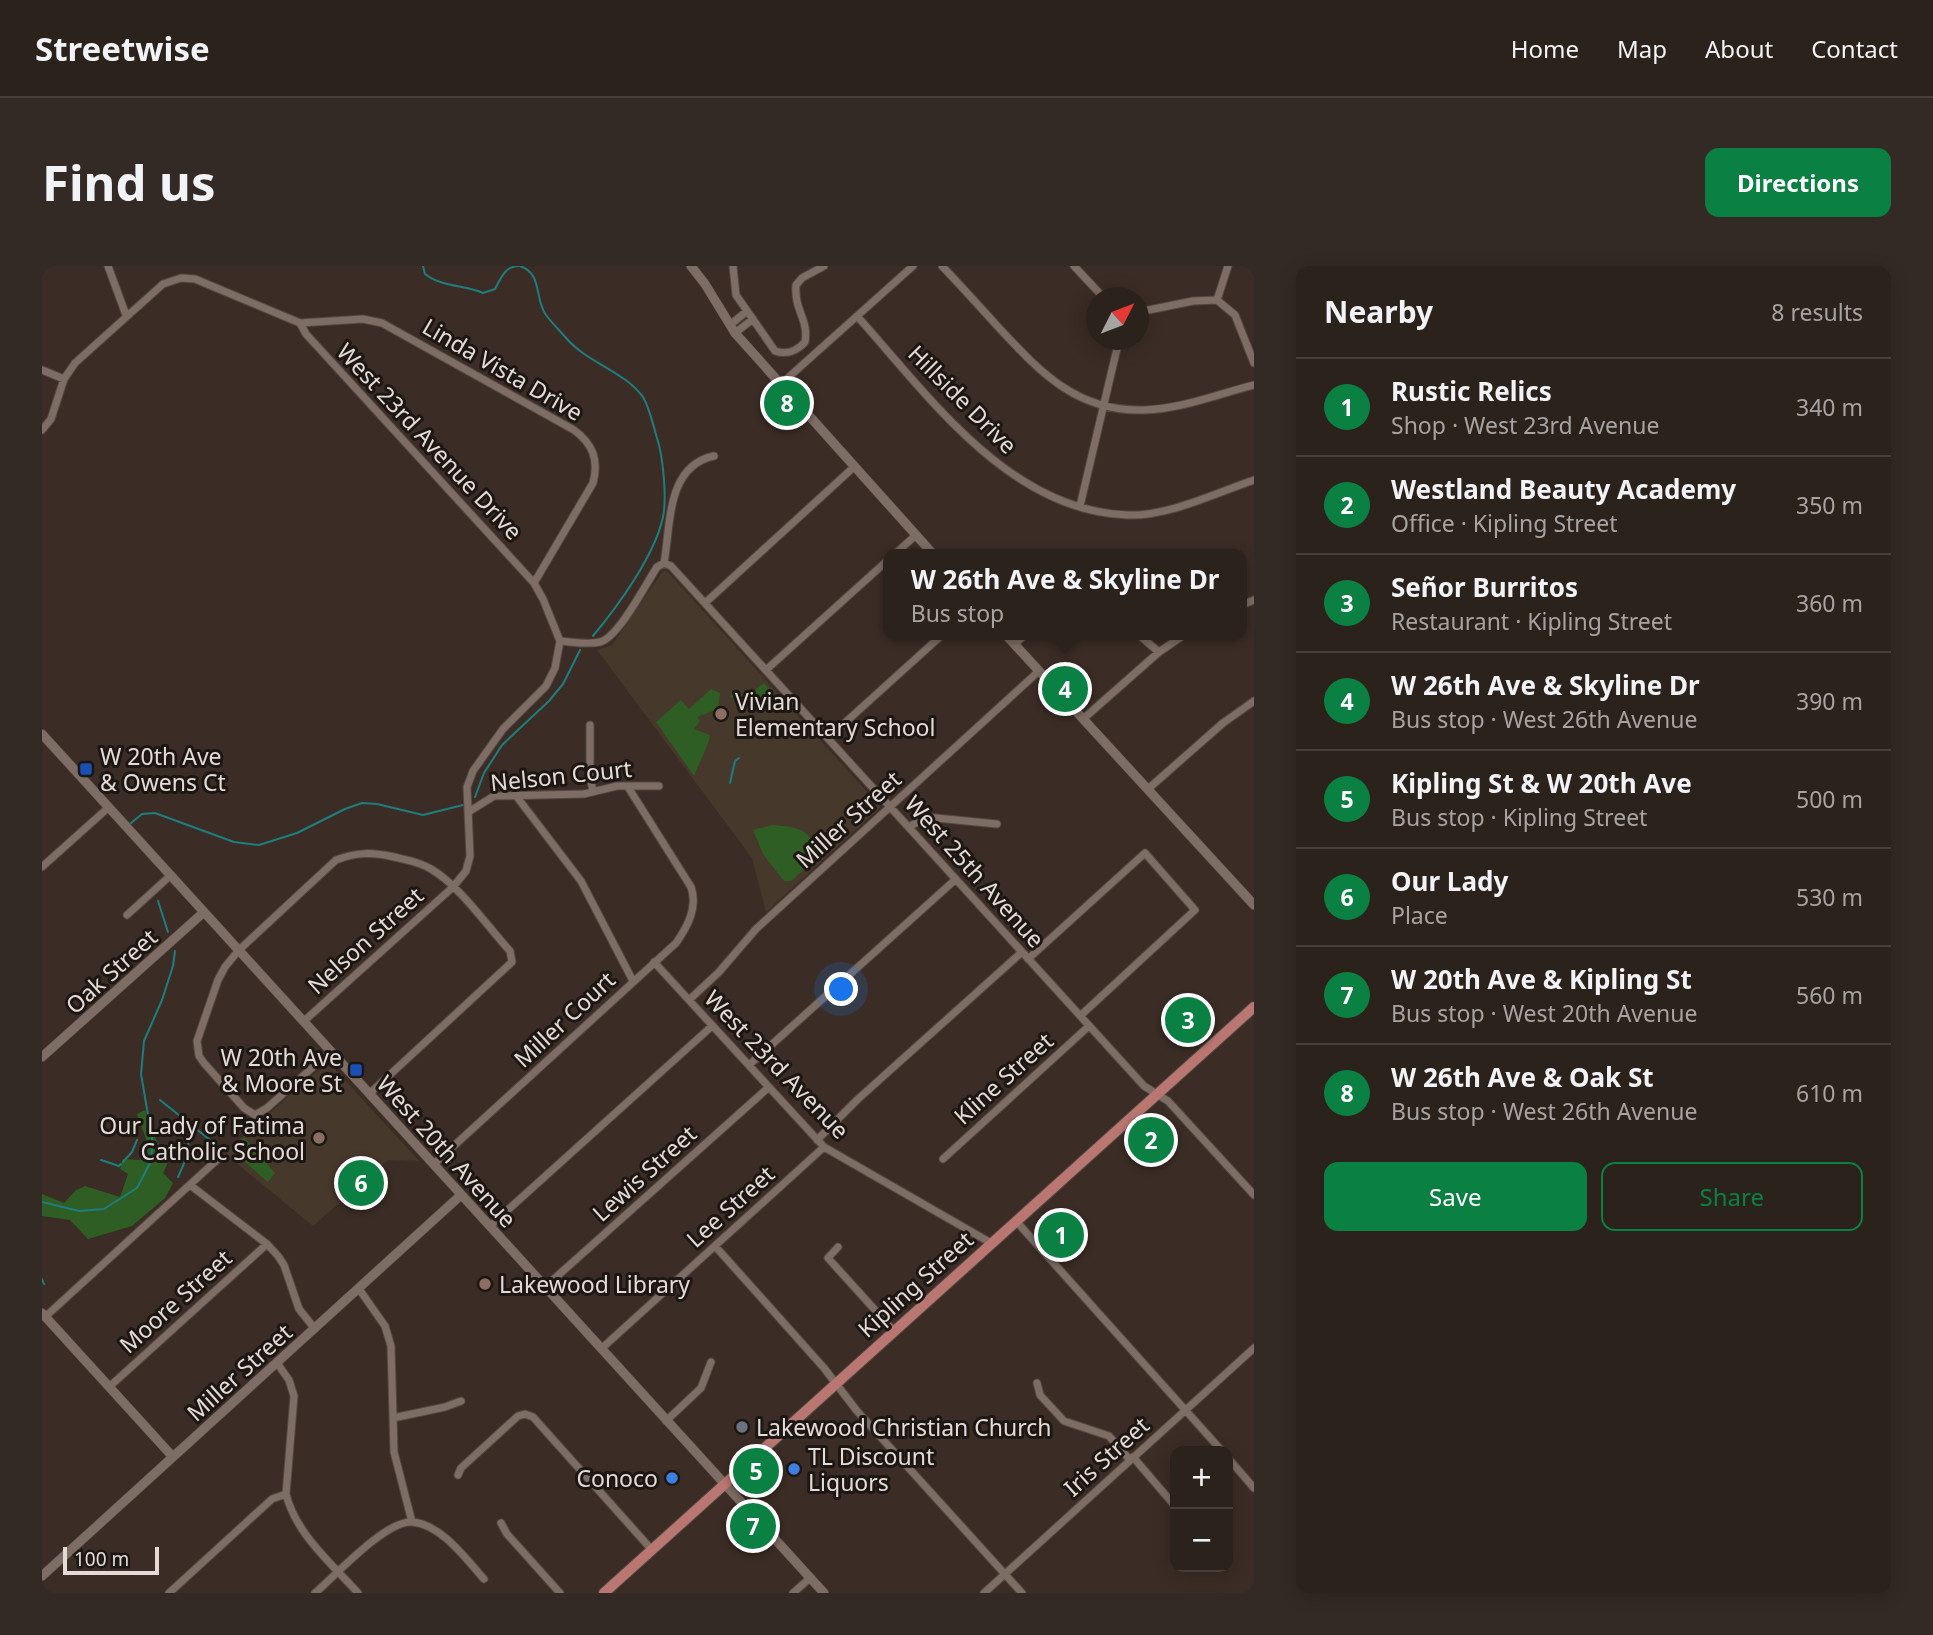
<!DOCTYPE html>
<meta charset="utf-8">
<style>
:root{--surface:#2c221c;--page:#342a25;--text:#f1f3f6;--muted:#a6a4a3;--line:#483f3b;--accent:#0b8043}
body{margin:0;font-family:"Noto Sans",sans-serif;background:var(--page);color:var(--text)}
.controls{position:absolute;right:21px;bottom:21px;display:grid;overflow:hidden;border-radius:14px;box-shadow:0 4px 18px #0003}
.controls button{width:63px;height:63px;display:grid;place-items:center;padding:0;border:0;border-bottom:2px solid var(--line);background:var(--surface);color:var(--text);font:35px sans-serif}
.compass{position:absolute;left:1044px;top:21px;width:63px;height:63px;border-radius:50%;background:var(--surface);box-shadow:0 4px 18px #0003;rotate:48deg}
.scale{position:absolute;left:21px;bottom:18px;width:96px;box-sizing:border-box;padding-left:7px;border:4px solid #e4dbd6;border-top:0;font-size:19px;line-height:24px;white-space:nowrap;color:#e4dbd6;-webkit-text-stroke:5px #1d1714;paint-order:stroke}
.you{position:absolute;left:800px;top:724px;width:24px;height:24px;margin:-18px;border:5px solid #fff;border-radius:50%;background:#1a73e8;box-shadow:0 0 0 10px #1a73e833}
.badge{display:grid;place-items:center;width:46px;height:46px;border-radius:50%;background:var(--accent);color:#fff;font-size:23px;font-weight:700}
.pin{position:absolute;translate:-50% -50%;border:4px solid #fff;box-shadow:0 2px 7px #0006}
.popup{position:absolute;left:841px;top:283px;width:364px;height:91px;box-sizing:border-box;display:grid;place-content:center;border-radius:14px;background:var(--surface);filter:drop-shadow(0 2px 5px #0005);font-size:23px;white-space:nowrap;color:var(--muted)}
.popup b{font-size:26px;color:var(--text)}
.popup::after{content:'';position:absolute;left:50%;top:100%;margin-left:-14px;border:14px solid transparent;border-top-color:var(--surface)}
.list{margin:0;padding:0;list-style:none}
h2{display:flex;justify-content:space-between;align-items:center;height:91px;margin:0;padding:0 28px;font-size:30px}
h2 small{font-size:23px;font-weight:400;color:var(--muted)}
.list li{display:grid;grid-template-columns:46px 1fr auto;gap:21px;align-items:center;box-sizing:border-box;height:98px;padding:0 28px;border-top:2px solid var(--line)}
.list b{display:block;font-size:26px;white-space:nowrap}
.list p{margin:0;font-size:23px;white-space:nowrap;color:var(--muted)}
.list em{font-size:23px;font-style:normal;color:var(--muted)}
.actions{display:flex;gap:14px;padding:21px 28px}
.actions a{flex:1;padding:16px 0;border:2px solid var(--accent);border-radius:14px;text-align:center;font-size:24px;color:var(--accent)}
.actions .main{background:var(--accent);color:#fff}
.map{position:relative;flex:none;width:1212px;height:1327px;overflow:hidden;border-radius:14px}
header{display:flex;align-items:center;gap:42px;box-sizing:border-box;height:98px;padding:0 35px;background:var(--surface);border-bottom:2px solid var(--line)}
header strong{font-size:33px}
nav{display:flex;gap:38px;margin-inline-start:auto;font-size:24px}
.intro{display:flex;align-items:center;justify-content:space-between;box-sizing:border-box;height:168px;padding:0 42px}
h1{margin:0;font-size:49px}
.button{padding:18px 32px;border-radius:14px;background:var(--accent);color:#fff;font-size:24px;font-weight:700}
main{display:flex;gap:42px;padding:0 42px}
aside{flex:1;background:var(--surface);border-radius:14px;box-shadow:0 4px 18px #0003}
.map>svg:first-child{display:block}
</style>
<header>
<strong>Streetwise</strong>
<nav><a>Home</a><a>Map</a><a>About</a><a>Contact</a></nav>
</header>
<div class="intro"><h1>Find us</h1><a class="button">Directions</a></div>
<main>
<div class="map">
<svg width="1212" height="1327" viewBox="0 0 1212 1327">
<rect width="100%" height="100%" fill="#3b2d25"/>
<!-- industrial -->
<path fill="#47382c" d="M621,305H625L839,541L724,646L710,592L555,384L570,379Z
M286,799L290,800L377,895L346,894L271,960L182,887L273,807Z"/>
<!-- green -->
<path fill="#2e5e23" d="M722,417L732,428L729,443L688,431L690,425L706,430Z
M669,423L678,427L676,443L655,451L658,455L652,463L668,469C667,480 656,498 652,510L614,456L639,434L647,443Z
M730,559C755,561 762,561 777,582L772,594L749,615H742L721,588L711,564Z
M103,844L115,876L130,888L121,907L131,917L123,932L90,960L46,973L28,954L0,950V928L22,937L34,924L43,920L78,931L86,908L78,903L81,893L98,894L104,873L95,848Z
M202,871L233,907L226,916L189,884Z"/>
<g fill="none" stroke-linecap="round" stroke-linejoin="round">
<!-- stream -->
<path stroke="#1e7e7f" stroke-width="2" d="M381,0L383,8C399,21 423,19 441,27L453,23C459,12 463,0 477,0
M478,0C501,8 492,32 504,49C510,57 518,65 525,73C546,97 582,105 601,131C608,143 611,159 615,172C621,190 625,232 621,251C613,289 576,340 551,370
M688,517L693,495L697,492
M433,531L442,507L460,479L507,435L521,418L538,384
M89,557L100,548L113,547L192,576L217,579L255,567L303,543L320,537L335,538L381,549L421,539
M116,635L126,666
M118,834L173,878
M59,894L77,900L79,898
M81,896L90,886L95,874
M136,911L147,886L146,876
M0,936L37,945L62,943L95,922L108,897L111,878L99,808L102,775L120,734L131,700L133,685
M0,1013L2,1018"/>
<!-- minor casing -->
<g stroke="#544842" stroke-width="9">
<path id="minor" d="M66,0L84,49
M691,0L694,29L733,85C744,89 755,85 763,76C767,53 752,45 754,19L760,12L782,0
M900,0C920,21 939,42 958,63C1000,108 1036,146 1102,144C1139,143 1176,128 1212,119
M1032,0L1062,32
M1175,34L1186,0
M1097,46L1151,35L1175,34L1193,49L1212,97
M815,50C886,129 967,245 1085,249C1125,251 1174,227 1212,214
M258,57L264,68L492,317L501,333L518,375L513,402L504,420L461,463L431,505L425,521L428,590L424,605L411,621L262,755
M688,59L705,45
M693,67L711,53
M0,104L22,113
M739,118L871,0
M0,164L9,153L22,113L33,97L121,18L139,12L153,13L258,57L321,53L340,57L532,164C551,178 557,194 551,217L492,317
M1038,240L1077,74
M853,288L874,269
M622,297C629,259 624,200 672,190
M663,337L813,200
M1200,339L1212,334
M1097,369L1117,386
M518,375C531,376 546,379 558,376C576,372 604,318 615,301L622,297L629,300L1102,820L1126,835L1212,929
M973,378L983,369
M724,404L846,294
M1041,453L1117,386L1142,369
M548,459V509L551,526
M786,472L900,369
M1106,523L1181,457L1212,435
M475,531L539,615L591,715
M428,545L452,530L542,528L575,520H617
M867,561L884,551L955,558
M0,601L67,541
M85,649L129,609
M986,693L1103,587L1153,644L1038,750
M612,696L782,881L949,977
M647,734L677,706L714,663L997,405
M289,785L225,842L213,849L202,842L162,797L157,790L155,775L176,714L183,701L197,684L294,594C315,586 330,586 352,591C365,594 378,596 389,603C418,620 445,660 468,685L470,696L327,828
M707,799L914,613
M775,874L816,833L980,686
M901,893L1047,760
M392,898L634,677C646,660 656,641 649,621L586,521
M148,919L225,978L236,990L242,999L257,1043L273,1063
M974,955L1180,1185
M448,960L670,760
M673,980L782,1102L815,1145L980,1327
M796,981L786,992L852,1065
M503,1021L727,821
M317,1023L343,1060L349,1080L352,1186L370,1256
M3,1051L176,893
M559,1083L782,881
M235,1097L247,1114L252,1130L244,1228C254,1268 289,1297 316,1327
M995,1117L998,1129L1022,1155L1067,1170L1088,1194
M67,1121L225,978
M351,1152L403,1141L419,1135
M624,1155L659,1122L669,1096
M1091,1191L1133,1240
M1186,1192L1212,1222
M416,1209L419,1202L476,1150L483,1148L491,1151L610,1284
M459,1257L465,1268L518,1327
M127,1327L230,1233L244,1228
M273,1327C293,1310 344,1254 370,1256C399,1258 424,1293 442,1313
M751,1327L768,1312
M942,1327L1212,1082"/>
</g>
<!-- tertiary casing -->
<g stroke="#544842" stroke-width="10">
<path id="tertiary" d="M649,0L663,18L693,67L891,288
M964,369L1212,639
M0,468L782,1327
M0,791L162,646
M0,1047L131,1191
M0,1310L419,929"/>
</g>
<!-- primary casing -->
<g stroke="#544842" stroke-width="12">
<path id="primary" d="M562,1327L1212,741"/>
</g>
<!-- minor -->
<use href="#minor" stroke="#7d6d64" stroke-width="7"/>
<!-- tertiary -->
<use href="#tertiary" stroke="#7d6d64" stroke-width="9"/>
<!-- primary -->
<use href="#primary" stroke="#ba7771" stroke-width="10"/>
</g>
<!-- markers -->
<g fill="#8d6e63" stroke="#1d1714" stroke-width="2.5">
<circle cx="679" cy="448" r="7"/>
<circle cx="277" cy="872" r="7"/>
<circle cx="443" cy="1018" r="7"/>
</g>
<g fill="#1a4fb4" stroke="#1d1714" stroke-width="2.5">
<rect x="37" y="496" width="14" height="14" rx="3.5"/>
<rect x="307" y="797" width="14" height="14" rx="3.5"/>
</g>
<circle fill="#6b7280" stroke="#1d1714" stroke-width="2.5" cx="700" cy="1161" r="7"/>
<g fill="#3f7fe0" stroke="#1d1714" stroke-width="2.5">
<circle cx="752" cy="1203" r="7"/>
<circle cx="630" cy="1212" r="7"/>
</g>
<g text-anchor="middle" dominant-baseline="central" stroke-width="6" stroke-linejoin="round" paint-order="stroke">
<!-- street labels -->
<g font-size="23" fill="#e4dbd6" stroke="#1d1714">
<text transform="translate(461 103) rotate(30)">Linda Vista Drive</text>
<text transform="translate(921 133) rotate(45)">Hillside Drive</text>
<text transform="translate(388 175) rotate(47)">West 23rd Avenue Drive</text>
<text transform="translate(519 509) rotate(-6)">Nelson Court</text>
<text transform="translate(806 553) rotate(-42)">Miller Street</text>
<text transform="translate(933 605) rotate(48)">West 25th Avenue</text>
<text transform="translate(323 674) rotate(-42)">Nelson Street</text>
<text transform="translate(69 705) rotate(-42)">Oak Street</text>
<text transform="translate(522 753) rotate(-43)">Miller Court</text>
<text transform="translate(735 798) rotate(46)">West 23rd Avenue</text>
<text transform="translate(961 812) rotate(-42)">Kline Street</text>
<text transform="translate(405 885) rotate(48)">West 20th Avenue</text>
<text transform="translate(602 907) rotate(-42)">Lewis Street</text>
<text transform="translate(688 940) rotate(-42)">Lee Street</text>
<text transform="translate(873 1018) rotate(-42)">Kipling Street</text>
<text transform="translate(133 1035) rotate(-42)">Moore Street</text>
<text transform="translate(197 1106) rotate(-42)">Miller Street</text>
<text transform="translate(1064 1190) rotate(-42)">Iris Street</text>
</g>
<!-- poi labels -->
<g font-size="23" fill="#e4dbd6" stroke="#1d1714" text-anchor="start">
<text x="693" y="435">Vivian<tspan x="693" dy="26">Elementary School</tspan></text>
<text x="58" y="490">W 20th Ave<tspan x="58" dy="26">&amp; Owens Ct</tspan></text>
<text x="300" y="791" text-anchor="end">W 20th Ave<tspan x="300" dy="26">&amp; Moore St</tspan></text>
<text x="263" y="859" text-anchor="end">Our Lady of Fatima<tspan x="263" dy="26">Catholic School</tspan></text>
<text x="457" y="1018">Lakewood Library</text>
<text x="714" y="1161">Lakewood Christian Church</text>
<text x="766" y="1190">TL Discount<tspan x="766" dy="26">Liquors</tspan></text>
<text x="616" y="1212" text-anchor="end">Conoco</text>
</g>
</g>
</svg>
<div class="controls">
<button>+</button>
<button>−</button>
</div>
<svg class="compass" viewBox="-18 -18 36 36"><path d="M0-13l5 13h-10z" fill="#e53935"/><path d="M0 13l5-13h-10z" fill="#a6a4a3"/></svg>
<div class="scale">100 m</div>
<div class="you"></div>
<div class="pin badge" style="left:1019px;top:969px">1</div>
<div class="pin badge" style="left:1109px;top:874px">2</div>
<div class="pin badge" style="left:1146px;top:754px">3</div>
<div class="pin badge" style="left:1023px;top:423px">4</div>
<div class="popup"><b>W 26th Ave &amp; Skyline Dr</b>Bus stop</div>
<div class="pin badge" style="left:714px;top:1205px">5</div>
<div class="pin badge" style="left:319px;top:917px">6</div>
<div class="pin badge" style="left:711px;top:1260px">7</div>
<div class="pin badge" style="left:745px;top:137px">8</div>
</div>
<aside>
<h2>Nearby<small>8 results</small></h2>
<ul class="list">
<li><span class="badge">1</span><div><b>Rustic Relics</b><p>Shop · West 23rd Avenue</p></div><em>340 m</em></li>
<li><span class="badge">2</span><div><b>Westland Beauty Academy</b><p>Office · Kipling Street</p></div><em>350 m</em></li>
<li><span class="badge">3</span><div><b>Señor Burritos</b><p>Restaurant · Kipling Street</p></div><em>360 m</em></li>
<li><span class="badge">4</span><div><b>W 26th Ave &amp; Skyline Dr</b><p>Bus stop · West 26th Avenue</p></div><em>390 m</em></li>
<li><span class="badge">5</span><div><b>Kipling St &amp; W 20th Ave</b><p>Bus stop · Kipling Street</p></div><em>500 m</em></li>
<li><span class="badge">6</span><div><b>Our Lady</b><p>Place</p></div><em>530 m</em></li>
<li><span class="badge">7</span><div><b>W 20th Ave &amp; Kipling St</b><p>Bus stop · West 20th Avenue</p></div><em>560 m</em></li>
<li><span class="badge">8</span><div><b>W 26th Ave &amp; Oak St</b><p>Bus stop · West 26th Avenue</p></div><em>610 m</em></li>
</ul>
<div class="actions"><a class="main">Save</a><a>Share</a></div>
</aside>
</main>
